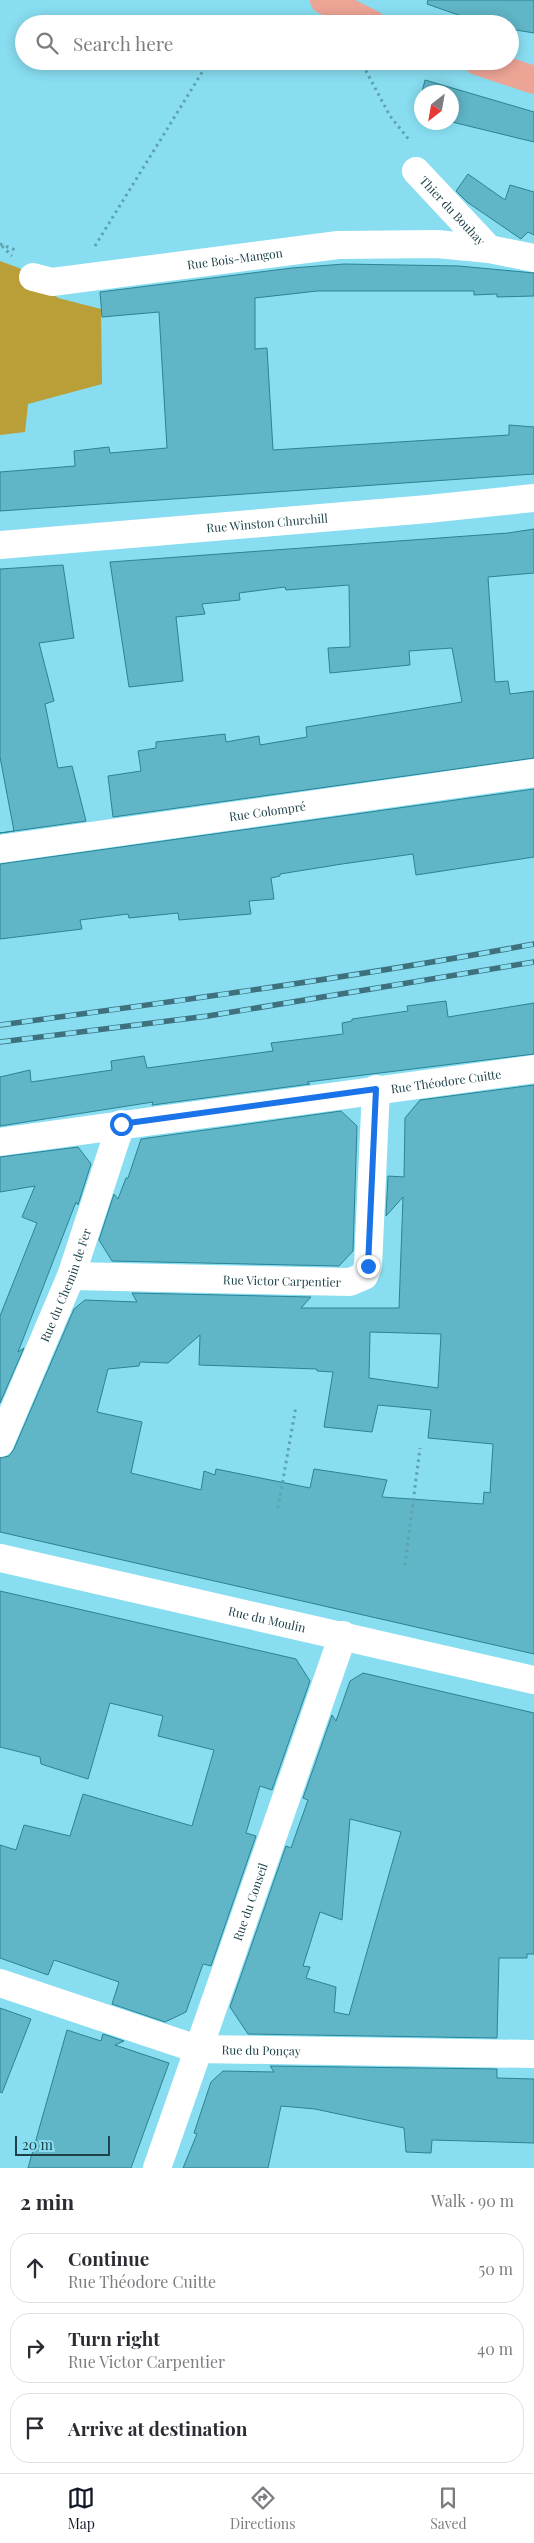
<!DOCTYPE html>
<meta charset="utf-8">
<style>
:root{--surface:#fff;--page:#f2f2f3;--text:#2b2b33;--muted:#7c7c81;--line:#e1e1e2;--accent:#111827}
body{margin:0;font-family:"Playfair Display",serif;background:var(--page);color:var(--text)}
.compass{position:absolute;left:414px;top:85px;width:45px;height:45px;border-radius:50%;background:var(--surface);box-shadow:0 2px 12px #0003;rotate:211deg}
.scale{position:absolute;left:15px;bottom:12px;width:95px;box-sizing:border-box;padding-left:5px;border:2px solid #1e424a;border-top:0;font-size:14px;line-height:18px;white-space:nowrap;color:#1e424a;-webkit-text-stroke:4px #88ddf0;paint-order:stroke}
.stop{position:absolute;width:15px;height:15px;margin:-11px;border:4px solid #1a73e8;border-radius:50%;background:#fff}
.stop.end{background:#1a73e8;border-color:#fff;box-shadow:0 1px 5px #0008}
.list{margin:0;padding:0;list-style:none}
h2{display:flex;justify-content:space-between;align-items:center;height:65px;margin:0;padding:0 20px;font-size:21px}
h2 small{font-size:16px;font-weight:400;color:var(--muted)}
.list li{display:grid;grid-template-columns:32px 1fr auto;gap:15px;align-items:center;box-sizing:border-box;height:70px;margin:0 10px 10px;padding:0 10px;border:1px solid var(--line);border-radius:20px}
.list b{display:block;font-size:19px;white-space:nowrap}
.list p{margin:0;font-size:16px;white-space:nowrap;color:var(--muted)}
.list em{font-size:16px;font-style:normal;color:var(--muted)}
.icon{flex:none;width:28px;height:28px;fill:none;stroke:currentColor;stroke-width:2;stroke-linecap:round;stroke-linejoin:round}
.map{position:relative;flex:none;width:534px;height:2168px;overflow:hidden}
.search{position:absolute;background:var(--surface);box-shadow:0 2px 12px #0003;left:15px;right:15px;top:15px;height:55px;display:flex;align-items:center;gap:12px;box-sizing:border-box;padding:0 18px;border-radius:28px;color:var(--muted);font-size:19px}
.sheet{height:305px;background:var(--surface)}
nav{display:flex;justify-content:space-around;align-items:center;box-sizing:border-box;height:70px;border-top:1px solid var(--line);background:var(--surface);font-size:14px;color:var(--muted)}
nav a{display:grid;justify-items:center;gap:2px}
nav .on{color:var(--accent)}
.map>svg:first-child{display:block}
</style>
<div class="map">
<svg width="534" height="2168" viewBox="0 0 534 2168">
<rect width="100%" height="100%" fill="#88ddf0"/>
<!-- forest -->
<path fill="#ba9e37" d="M0,261L19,268L58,298L101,309L102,384L28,404L25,432L0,435Z"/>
<!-- building -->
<path fill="#60b5c7" stroke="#298495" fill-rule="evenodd" d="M428,0H534V33L510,29V24H484L427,4Z
M425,80L534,112V142L452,122V92H422Z
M468,174L505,200L510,185L534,192V235L528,232L521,239L467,202L456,191Z
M344,264L459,266L534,273V296L497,297V294L474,295V291H317L255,298V349L267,348L273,450L509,435V425L534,427V474L0,511V472L75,466L74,451L109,447L110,453L167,448L159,312L102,317L100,292L292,268Z
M534,529V573L488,577L495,682L508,681L510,694L534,691V758L113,817L108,776L141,771L138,751L156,748V742L225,734L226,742L259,736L260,745L307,737L306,727L462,702L452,648L409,651L410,665L330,673L328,648L350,647L349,585L286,590L285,587L239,593L240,600L202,604L205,614L176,617L183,681L129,687L110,562L508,533Z
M63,565L74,638L39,643L54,701L45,704L58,768L72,766L86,821L0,833L14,831L0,757V569Z
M534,789V857L416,875L413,854L342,864L280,874V876L271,878L274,899L249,901L251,914L179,920L178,913L129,918L128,914L80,920L82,929L0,939V864Z
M446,1001L448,1017L534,1003V1054L307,1082L310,1084L152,1105L153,1102L0,1126V1077L30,1070L31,1082L112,1070L111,1061L144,1056L147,1068L273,1051L271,1043L343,1034L342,1023L352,1021V1019L408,1011L407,1006Z
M534,1085V1654L0,1532V1458L9,1456L14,1449L74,1309L85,1300L137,1302L132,1293L311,1297L301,1308H399L403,1197L386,1216L388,1176L404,1177L405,1118L420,1100ZM370,1332L441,1334L438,1388L369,1378ZM200,1335L199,1365L317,1369V1371L333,1372L324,1427L372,1432L378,1405L431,1410L428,1438L493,1444L490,1493L484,1492L483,1504L382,1497L387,1480L314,1469L310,1488L216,1469L215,1475L204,1471L201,1490L131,1473L142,1422L97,1412L108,1369L139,1366L140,1362L168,1363Z
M341,1111L357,1126L353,1251L339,1266L112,1261L99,1240L114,1194L118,1199L126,1178H128L141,1139Z
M78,1147L91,1164L78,1205L76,1202L18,1352L24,1348L0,1403V1316L37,1223L22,1217L35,1186L0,1192V1157Z
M0,1591L296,1659L310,1681L272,1790L260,1786L246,1833L256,1836L211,1966L203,1964L186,2012L165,2022L112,2004L119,1982L54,1960L48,1975L0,1958V1845L16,1850L24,1825L70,1836L83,1794L192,1826L214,1750L158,1736L163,1716L110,1703L88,1779L41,1764L40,1757L0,1747Z
M363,1673L534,1713V1954H527V1958H499L497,2038L248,2034L230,2007L286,1846L291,1848L308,1800L303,1798L332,1715L336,1721L350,1681ZM350,1819L401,1832L349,2015L334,2012L336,1987L306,1978L310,1967L303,1966L320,1912L342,1920Z
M0,2008L31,2019L2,2093L0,2092Z
M67,2030L101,2041L103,2034L124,2041L115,2045L169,2063L131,2168H28Z
M270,2066L497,2069V2078L534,2079V2143L432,2140L431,2153L406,2152L404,2128L315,2109L281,2106L268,2168H183L197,2134L194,2133L211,2082L223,2071L274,2072Z"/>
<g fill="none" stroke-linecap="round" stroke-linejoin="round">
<!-- path -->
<path stroke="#5fa1af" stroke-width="3" stroke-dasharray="2.5 4" stroke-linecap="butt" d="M357,61L365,69L390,116L410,141
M0,244L18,251
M2,246L12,256
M95,246L209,61
M278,1508L296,1406
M405,1565L420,1448"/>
<!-- minor -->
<g stroke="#fff" stroke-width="28">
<path id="s1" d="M416,171L489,249"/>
<path id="s2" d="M33,277L52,282L338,245L437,244L489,249L534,258"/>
<path id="s3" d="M0,849L534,773"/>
<path id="s4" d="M0,1142L534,1069"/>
<path id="s5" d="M71,1276L350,1282L364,1276L368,1266L376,1089"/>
<path id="s6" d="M0,1443L71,1276L121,1124"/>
<path id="s7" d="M0,1558L534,1680"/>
<path id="s8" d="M0,1983L197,2049L534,2054"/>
<path id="s9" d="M157,2168L343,1635"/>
</g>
<!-- secondary -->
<path stroke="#fff" stroke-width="28" id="s10" d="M0,545L428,509L534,498"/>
<!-- primary -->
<path stroke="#eca495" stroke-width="28" d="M324,0L372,24
M477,61L534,80"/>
<!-- rail casing -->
<g stroke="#3e717d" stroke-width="5.5">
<path id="rail" d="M0,1025C178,1001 357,977 534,944
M0,1042L208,1016L534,962"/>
</g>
<!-- rail -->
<use href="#rail" stroke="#88ddf0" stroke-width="4" stroke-dasharray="11" stroke-linecap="butt"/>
</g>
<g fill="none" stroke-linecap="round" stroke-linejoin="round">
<!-- route -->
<path stroke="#1a73e8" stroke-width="6" d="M121,1124L376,1089L368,1266"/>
</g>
<g text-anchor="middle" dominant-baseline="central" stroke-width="5" stroke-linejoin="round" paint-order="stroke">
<!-- street labels -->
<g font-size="12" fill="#1e424a" stroke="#88ddf0">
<text stroke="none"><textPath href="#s1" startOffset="54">Thier du Bouhay</textPath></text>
<text stroke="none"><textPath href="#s2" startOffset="204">Rue Bois-Mangon</textPath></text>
<text stroke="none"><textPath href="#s10" startOffset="268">Rue Winston Churchill</textPath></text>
<text stroke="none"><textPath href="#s3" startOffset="270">Rue Colompré</textPath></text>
<text stroke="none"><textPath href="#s4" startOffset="450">Rue Théodore Cuitte</textPath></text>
<text stroke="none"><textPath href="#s5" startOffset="211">Rue Victor Carpentier</textPath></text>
<text stroke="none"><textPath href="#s6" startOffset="171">Rue du Chemin de Fer</textPath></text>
<text stroke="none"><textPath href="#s7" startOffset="274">Rue du Moulin</textPath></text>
<text stroke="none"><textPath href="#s9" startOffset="282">Rue du Conseil</textPath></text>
<text stroke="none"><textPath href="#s8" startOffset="272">Rue du Ponçay</textPath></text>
</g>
</g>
</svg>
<svg class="compass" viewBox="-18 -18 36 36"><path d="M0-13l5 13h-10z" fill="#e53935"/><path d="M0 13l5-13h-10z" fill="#7c7c81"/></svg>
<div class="scale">20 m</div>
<div class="stop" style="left:121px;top:1124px"></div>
<div class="stop end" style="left:368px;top:1266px"></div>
<div class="search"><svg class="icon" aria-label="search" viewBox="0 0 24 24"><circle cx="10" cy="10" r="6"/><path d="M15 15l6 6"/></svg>Search here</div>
</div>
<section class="sheet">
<h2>2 min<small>Walk · 90 m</small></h2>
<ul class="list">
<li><svg class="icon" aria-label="ahead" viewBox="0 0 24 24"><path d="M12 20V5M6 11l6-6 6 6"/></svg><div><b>Continue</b><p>Rue Théodore Cuitte</p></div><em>50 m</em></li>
<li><svg class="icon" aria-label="right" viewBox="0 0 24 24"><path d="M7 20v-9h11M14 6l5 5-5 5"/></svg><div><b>Turn right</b><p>Rue Victor Carpentier</p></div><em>40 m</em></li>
<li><svg class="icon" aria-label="arrive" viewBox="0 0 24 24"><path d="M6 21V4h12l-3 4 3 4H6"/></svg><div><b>Arrive at destination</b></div></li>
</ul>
</section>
<nav>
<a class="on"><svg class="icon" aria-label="map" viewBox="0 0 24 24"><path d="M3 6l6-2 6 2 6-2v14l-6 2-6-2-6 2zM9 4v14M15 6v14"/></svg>Map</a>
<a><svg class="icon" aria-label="directions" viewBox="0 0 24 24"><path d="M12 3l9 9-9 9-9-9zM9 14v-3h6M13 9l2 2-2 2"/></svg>Directions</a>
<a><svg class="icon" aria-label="saved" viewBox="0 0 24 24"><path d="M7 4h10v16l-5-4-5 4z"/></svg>Saved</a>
</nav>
